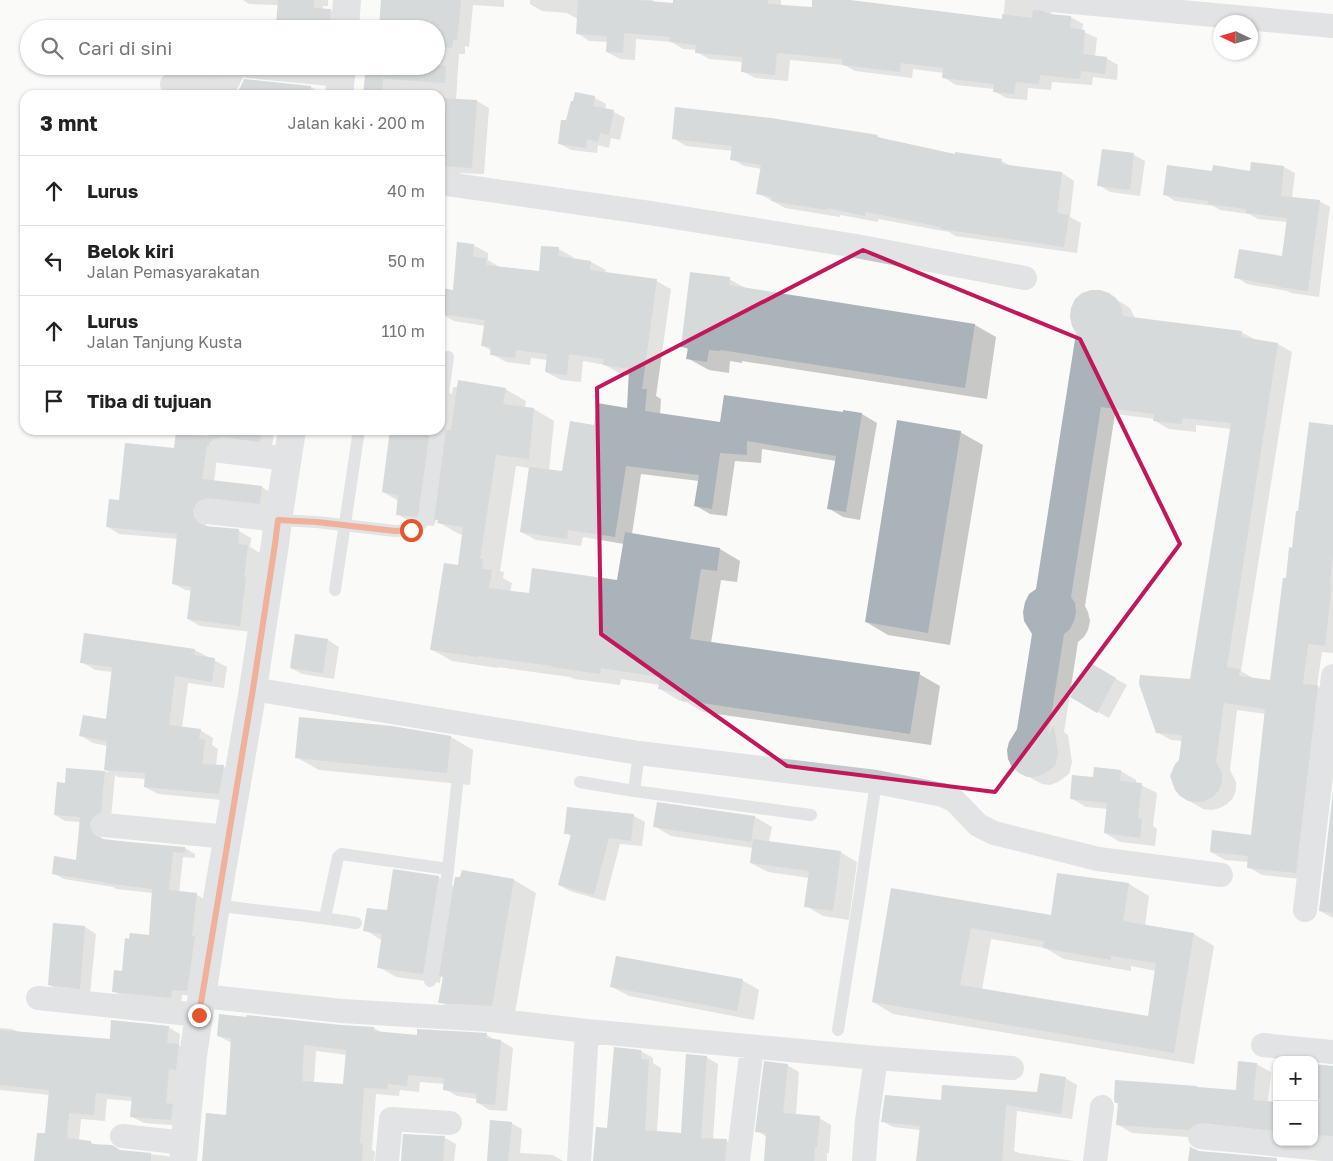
<!DOCTYPE html>
<html lang="id">
<meta charset="utf-8">
<style>
:root{--surface:#fff;--page:#f6f6f6;--text:#222;--muted:#767676;--line:#e0e0e0}
body{margin:0;font-family:"Golos Text",sans-serif;background:var(--page);color:var(--text)}
.controls{position:absolute;right:15px;bottom:15px;display:grid;overflow:hidden;border-radius:10px;box-shadow:0 1px 4px #0004}
.controls button{width:45px;height:45px;display:grid;place-items:center;padding:0;border:0;border-bottom:1px solid var(--line);background:var(--surface);color:var(--text);font:25px sans-serif}
.compass{position:absolute;left:1213px;top:15px;width:45px;height:45px;border-radius:50%;background:var(--surface);box-shadow:0 1px 4px #0004;rotate:274deg}
.stop{position:absolute;width:15px;height:15px;margin:-11px;border:4px solid #e4572e;border-radius:50%;background:#fff}
.stop.end{background:#e4572e;border-color:#fff;box-shadow:0 1px 5px #0008}
.list{margin:0;padding:0;list-style:none}
h2{display:flex;justify-content:space-between;align-items:center;height:65px;margin:0;padding:0 20px;font-size:21px}
h2 small{font-size:16px;font-weight:400;color:var(--muted)}
.list li{display:grid;grid-template-columns:32px 1fr auto;gap:15px;align-items:center;box-sizing:border-box;height:70px;padding:0 20px;border-top:1px solid var(--line)}
.list b{display:block;font-size:19px;white-space:nowrap}
.list p{margin:0;font-size:16px;white-space:nowrap;color:var(--muted)}
.list em{font-size:16px;font-style:normal;color:var(--muted)}
.icon{flex:none;width:28px;height:28px;fill:none;stroke:currentColor;stroke-width:2;stroke-linecap:round;stroke-linejoin:round}
.map{position:relative;flex:none;width:1333px;height:1161px;overflow:hidden}
.search{position:absolute;background:var(--surface);box-shadow:0 1px 4px #0004;left:20px;top:20px;width:425px;height:55px;display:flex;align-items:center;gap:12px;box-sizing:border-box;padding:0 18px;border-radius:28px;color:var(--muted);font-size:19px}
.panel{position:absolute;background:var(--surface);box-shadow:0 1px 4px #0004;left:20px;top:90px;width:425px;height:345px;border-radius:15px}
.map>svg:first-child{display:block}
</style>
<div class="map">
<svg width="1333" height="1161" viewBox="0 0 1333 1161">
<rect width="100%" height="100%" fill="#fafaf8"/>
<!-- shadow -->
<path fill="#0003" fill-rule="evenodd" d="M243,0H328V6H323V10H330L339,15L338,29H285L277,25L279,5L249,4Z
M383,0H504V7L473,5L469,47L465,46V54H459L456,100L477,101L489,108L484,174L460,173L459,177L440,181V95H364L367,66H436V29Z
M530,0H653V3L674,4L675,0H781V6L813,8L814,0H847L1003,21L1005,0H1052L1049,6L1052,15L1071,17L1083,24L1082,31L1097,38L1095,57L1106,58L1118,65L1117,80L1093,77L1092,85L1052,82L1051,90L1028,88L1027,100L1006,98L994,91V89L956,85L943,77L944,73L913,69L912,78L855,71L844,65L790,60L788,81L755,78L742,71L743,62L709,59L697,52V50L683,49L672,42L636,39L635,60L620,59L607,52L608,42L589,41L577,33L578,19L567,13L542,11L530,4Z
M179,66H243L233,84L196,80L179,70Z
M311,87L324,95H236Z
M576,93L595,98L606,104L605,110L614,112L625,118L620,140L611,138L609,148L598,145L597,153L571,150L560,144Z
M877,136L884,140L956,155L1002,161L1012,167L1062,173L1074,181L1070,217L1081,223L1077,253L955,236L949,232L878,219V222L840,215V217L785,208L758,193L762,169L744,166L732,159L733,151L686,146L673,138Z
M1134,155L1145,161L1140,196L1110,192L1099,185Z
M1284,167L1295,173L1292,198L1319,201L1330,207L1319,297L1291,293L1287,291L1247,284L1236,277L1283,258L1287,222L1258,219L1249,214L1220,210L1213,206L1175,201L1164,194L1213,172H1251Z
M473,245L488,253V260L501,268L540,273L559,249L573,257V260L591,262L606,270L605,274L656,281L671,289L656,396L661,399L660,414L721,423L844,413V411L862,414L877,423L860,520L843,517L828,508L836,461L762,449L761,463L735,461L727,516L710,514L696,506L699,481L641,474L632,534L720,549L740,561L737,582L721,580L711,643L919,674L940,686L931,745L703,712L686,702L680,701L660,689V685L621,679L620,685L574,679L570,677L498,667V668L452,661L431,649L459,566L463,535L459,534L438,522L439,521L436,519L435,524L433,526L414,524L397,514L399,501L383,492L392,430H440V387L452,394L453,387L505,389L526,401L525,408L534,409L554,421L549,471L563,473L595,426L628,409L630,375L619,373L605,365L583,361L581,382L561,380L546,372L548,360L531,358L530,365L506,362L492,354V351L483,346L485,326L454,321L440,313V311L454,291ZM516,466L530,468L521,532L536,540L581,546L583,537L624,544L618,582L530,595L510,592L512,583L503,578L504,572L500,571Z
M729,279L749,290L975,325L996,337L987,399L742,361V363L730,361L729,373L709,370L687,358L689,350L682,346Z
M1108,294L1130,308L1135,318L1241,332L1256,340L1278,344L1292,352L1241,671L1253,678L1271,681L1293,549L1333,426V653L1322,652L1317,686L1332,695L1309,880L1262,875L1248,867L1249,862L1225,860L1211,852L1252,836L1266,714L1237,710L1230,770L1236,782V790L1233,798L1227,804L1220,808L1212,810L1203,809L1181,796L1180,760L1183,741L1171,740L1157,732L1191,680L1232,429L1196,425V432L1169,429L1155,421V419L1115,414L1085,606L1088,612L1090,621L1088,630L1084,637L1078,642L1064,732L1068,735L1072,762L1069,774L1058,782L1050,785L1042,784L1019,772L1018,730L1033,634L1037,590Z
M178,430H274L272,448L218,451L214,482L262,487L273,494L272,510L205,517L206,525L208,527L239,531L251,538L250,547L260,553L252,632L200,626L188,619L192,591L185,590L174,584L178,539L119,534L108,527L120,501L175,450Z
M960,432L983,445L950,645L888,635L866,622Z
M86,635L195,650L227,667L224,688L188,683L182,728L200,730L213,738L212,745L218,749L216,766L224,767L236,774L232,801L158,794L145,787L146,779L118,777L115,775L111,818L100,830L101,837L104,840L185,848L195,854V858L183,857L179,893L197,895L207,901L197,996L182,995L181,1003L123,997L113,991L123,972L150,936L153,893L116,889L113,887L64,879L53,873L77,861L81,822L65,821L55,815L67,784L68,769L110,772L105,770L108,746L93,743L80,735L107,720L113,672L95,670L82,662Z
M328,640L339,647L334,679L302,674L291,668Z
M1089,664L1127,685L1109,718L1071,697Z
M392,727L451,737L473,750L470,785L319,770L296,757Z
M1095,768L1121,771L1136,780V784L1141,785L1157,793L1153,826L1157,829L1155,846L1120,842L1105,833L1108,809L1086,807L1071,798L1095,778Z
M1333,802V918L1320,911Z
M634,816L645,822L642,846L620,844L605,901L570,891L559,885L571,836L565,833Z
M755,817L772,827L769,842L840,852L857,862L849,920L823,916L806,906L809,878L768,872L751,863L753,848L671,836L654,826Z
M438,877L455,887L514,880L536,893L514,1018L462,1015L440,1002L444,978L441,976L440,983L396,977L379,967L383,941L365,930L388,912Z
M1129,884L1149,896L1145,926L1194,934L1214,946L1194,1064L893,1014L873,1002L892,889L1052,916ZM991,939L1045,948L1064,959L1131,971V966L1156,971L1149,1018L982,990Z
M85,927L96,934L90,994L60,991L49,985Z
M742,980L759,990L754,1020L629,996L612,987Z
M340,1026L374,1028L383,1033L418,1036V1031L487,1035L497,1041H501L513,1048L507,1111L489,1110L477,1102V1099L457,1096L445,1089V1084L420,1082L419,1092L400,1090L399,1096L376,1094L372,1150L375,1152L374,1161H203L227,1116L232,1043L218,1036ZM316,1051L347,1055L344,1085L314,1083Z
M168,1027L180,1034L179,1046L190,1052L183,1126L144,1123L132,1117L133,1101L107,1099L105,1121L81,1119L79,1141L90,1142L96,1145L120,1151L167,1156L176,1161H35L46,1135L50,1095L0,1090V1028L12,1029L18,1032L111,1040Z
M641,1051L653,1058V1063L661,1068L657,1132L682,1134L706,1057L718,1064L713,1140L726,1141L738,1148L737,1161H594Z
M1256,1064L1271,1072L1268,1102L1277,1103V1137L1203,1138L1132,1133L1118,1125L1119,1104L1116,1102L1237,1091Z
M787,1065L799,1072L796,1115L819,1118L831,1125L829,1153H827V1161H765L767,1137L757,1131Z
M1314,1065L1333,1067V1142L1314,1140Z
M1065,1078L1077,1085L1072,1119L1017,1111L1014,1151L1019,1153L1074,1161H917L921,1130L893,1127L882,1121L942,1102L1038,1093Z
M511,1123L522,1129L520,1153L553,1155L563,1161H488Z
M445,1138L456,1144L454,1161H401Z"/>
<!-- building -->
<path fill="#aab3b9" fill-rule="evenodd" d="M278,0H314V8L331,9L329,28L276,25Z
M381,0H461L457,40H453L452,48L436,46V29H379Z
M578,0H638L673,3V0H768V4L812,7V0H850L1002,19V14L1032,18L1033,10L1043,11L1050,14L1071,16L1070,28L1085,30L1083,54L1107,57L1105,74L1081,71L1080,79L1040,75L1039,84L1016,82L1014,94L993,92L994,84L942,78L943,68L901,63L900,72L842,65V59L777,53L775,75L741,72L742,57L695,53L696,45L670,42V37L624,33L623,53L606,52L607,36L576,34Z
M366,66H446L445,83L384,79V71L382,95H363Z
M244,79L311,86L310,95H234L240,88Z
M575,92L595,96L593,106L614,110L609,135L600,133L598,142L587,139L586,148L558,144L561,120H566L571,101H573Z
M440,98L477,100L472,168L440,166Z
M675,107L771,118L878,135L877,137L955,154V152L1002,159L1001,164L1062,172L1057,213L1069,215L1064,247L941,229V227L866,212L865,216L828,208L827,210L771,201L772,197L756,194L761,165L730,160L732,146L672,139Z
M1102,149L1134,153L1130,190L1097,186Z
M1251,162L1284,166L1281,196L1320,200L1308,291L1278,287L1279,286L1234,278L1239,249L1282,256L1287,218L1246,213V209L1208,204V201L1163,195L1167,165L1212,171L1213,165L1250,171Z
M457,242L474,244L473,257L486,258V265L539,271L541,246L559,247L558,256L591,261L590,270L657,279L642,389H647L645,411L720,422L724,395L843,412V410L862,413L846,512L827,509L836,456L747,441V455L720,453L712,509L694,506L699,475L626,466L615,537L568,530L567,539L520,532L529,467L562,471L570,421L594,425L597,403L627,408L629,369L603,365L604,359L569,354L567,375L545,372L547,354L516,350L515,358L490,355L491,347L481,346L485,320L440,314V302L442,288L453,290Z
M690,272L730,277L729,285L975,324L965,388L721,350L720,351L709,350L707,362L686,359L688,348L681,347Z
M1091,290H1100L1109,293L1116,298L1121,306L1123,316L1242,331L1241,337L1278,343L1227,667L1240,669L1239,676L1270,680L1283,578H1286L1289,547L1292,548L1296,511H1298L1309,422L1333,425V554L1330,583L1332,584L1325,646L1308,644L1303,684L1318,685L1296,873L1247,868L1248,856L1210,852L1212,830L1251,835L1265,709L1224,703L1216,761L1222,773V782L1219,790L1213,797L1205,801L1197,802L1188,801L1180,796L1175,790L1170,776L1175,764L1179,760L1182,735L1156,733L1139,684L1140,675L1190,679L1231,423L1183,418L1182,424L1153,421L1154,414L1101,407L1071,597L1075,603L1076,612L1074,621L1070,629L1064,634L1048,736L1054,725L1058,753L1055,766L1044,774L1035,777H1027L1019,773L1012,767L1008,759L1007,750L1009,742L1017,729L1032,634L1024,621L1023,612L1025,602L1029,594L1036,589L1076,333L1072,326L1070,317L1071,308L1075,299L1082,293Z
M458,380L506,388L503,404L534,408L529,459L496,455L480,559H483L482,569L492,570L489,588L529,593L532,568L617,580L625,532L720,548L717,571L701,569L690,639L920,672L910,734L681,700L682,693L658,689L660,677L601,668L600,674L552,667V666L478,656V657L430,650L444,563L458,565L463,527L437,523L438,520H434L446,430H451Z
M897,420L961,431L928,633L865,622Z
M208,430H262L260,442L222,437L215,439L210,442L209,446L207,445Z
M390,430H430L418,515L416,517L396,515L398,495L382,492Z
M176,432L208,437L202,479L262,486L260,504L208,498L201,500L196,504L193,510L194,517L199,523L205,526L239,529L238,544L248,545L244,577H246L240,626L187,619L191,587L172,584L177,534L106,527L109,499L119,500L125,443L174,448Z
M84,633L195,649L194,655L215,658L212,682L175,676L169,725L201,729L199,739L205,740L202,764L224,765L219,794L144,787L145,773L104,770L107,741L79,736L83,715L106,719L112,667L80,663Z
M295,634L328,639L323,673L290,668Z
M1089,662L1116,678L1097,713L1070,697Z
M299,717L392,726L451,736L447,773L295,758Z
M1094,767L1121,770L1120,781L1142,783L1138,818L1142,819L1140,838L1104,833L1107,803L1070,799L1072,775L1093,777Z
M66,768L105,771L101,812L93,817L90,823L91,830L96,836L103,839L129,842L185,847V853L173,852L169,890L197,893L192,936H195L187,991L172,990L171,998L112,992L114,970L122,971L125,938L129,939L130,933L149,935L152,889L104,883V882L52,874L54,856L76,860L80,817L54,815L57,782L65,783Z
M1333,792V913L1319,911Z
M657,802L755,816L751,842L653,827Z
M567,807L634,814L631,841L609,838L594,895L558,885L571,834H564Z
M753,839L841,851L833,911L804,907L809,871L750,863Z
M393,869L439,876L423,974L377,968L382,934L363,931L367,908L387,910Z
M462,870L514,879L492,1006L438,1003L443,977L439,976L455,877H460Z
M1057,873L1129,883L1123,921L1194,933L1174,1053L872,1002L891,888L1051,915ZM971,928L1044,941L1043,948L1111,960V956L1156,963L1148,1016L960,985Z
M53,923L85,926L80,989L48,985Z
M616,956L743,979L737,1011L610,987Z
M219,1014L246,1017L247,1015L341,1025L374,1027V1031L417,1035V1029L487,1033L486,1038L501,1040L495,1105L476,1103L477,1094L443,1090L444,1078L408,1075L407,1086L388,1084L387,1089L364,1088L360,1143L363,1144L362,1161H202L206,1113L226,1115L231,1038L217,1036ZM304,1045L346,1050L343,1084L302,1081Z
M111,1020L169,1026L167,1043L179,1044L176,1070L169,1069L166,1103L173,1104L171,1120L130,1117L132,1097L96,1093L94,1115L69,1113L67,1138L91,1141V1144L112,1145L120,1150L151,1153V1161H34L37,1133H45L49,1090L0,1085V1030L110,1039Z
M614,1047L641,1050V1059L649,1060L645,1130L681,1133L686,1054L707,1056L701,1138L727,1139L725,1161H593L596,1127L607,1128Z
M764,1061L788,1064L783,1113L820,1116L817,1147H815L814,1161H764L766,1133L755,1132Z
M1238,1061L1257,1063L1253,1100L1277,1102V1131L1201,1123L1194,1125L1188,1130L1116,1125L1118,1103H1115L1114,1100L1115,1080L1197,1086V1087L1236,1090Z
M1314,1064L1333,1066V1136L1316,1135L1320,1099L1314,1098Z
M1040,1073L1066,1077L1061,1114L1006,1105L1002,1161H916L920,1126L881,1122L885,1095L941,1100L942,1085L1037,1092Z
M490,1120L512,1122L508,1161H487Z
M403,1134L445,1136L443,1161H401Z
M1190,1146L1192,1148L1199,1151L1277,1158V1161H1188Z"/>
<g fill="none" stroke-linecap="round" stroke-linejoin="round">
<!-- service -->
<path stroke="#c3c8cc" stroke-width="12" d="M440,416L448,357
M278,520L317,522L395,531L411,530L420,525L426,518L438,430
M335,590L359,430
M580,782L634,791L639,753
M634,791L811,815
M448,869L459,768
M216,905C263,912 310,915 356,923
M325,918L338,857L341,854L448,869L445,892L430,981
M838,1030L859,898L876,782"/>
<!-- minor -->
<path stroke="#c3c8cc" stroke-width="24" d="M1051,0L1333,26
M248,66L341,75
M172,84L220,89C229,84 230,74 235,66
M440,183L650,213L856,246L1025,278
M221,451L288,459
M207,512L278,520
M253,689L639,753L876,782L943,795L955,801L978,825L994,833L1098,859L1221,875
M104,825L228,837
M1305,910L1333,676
M202,996L342,1011L492,1020L587,1031L876,1058L867,1121L864,1161
M38,998L199,1015
M1263,1045L1333,1052
M876,1058L1012,1068
M122,1136L185,1143
M1200,1137L1333,1150
M387,1161L391,1119L450,1123
M579,1161L587,1031
M738,1161L752,1047
M1095,1161L1102,1107"/>
<!-- tertiary -->
<path stroke="#c3c8cc" stroke-width="28" d="M345,29L347,0
M339,95L342,66
M183,1161L193,1056L199,1015L216,905L253,689L275,544L278,520L292,430"/>
</g>
<g fill="none" stroke-linecap="round" stroke-linejoin="round">
<!-- route -->
<path stroke="#e4572e" stroke-width="6" d="M199,1015L253,689L275,544L278,520L317,522L395,531L411,530"/>
</g>
<!-- marked area -->
<path d="M0 0H1333V1161H0ZM863,250L1080,339L1180,544L995,792L787,766L601,634L597,388Z" fill="#fafaf8" fill-opacity=".55" fill-rule="evenodd"/>
<path fill="none" stroke="#c2185b" stroke-width="4" stroke-linejoin="round" d="M863,250L1080,339L1180,544L995,792L787,766L601,634L597,388Z"/>
</svg>
<div class="controls">
<button>+</button>
<button>−</button>
</div>
<svg class="compass" viewBox="-18 -18 36 36"><path d="M0-13l5 13h-10z" fill="#e53935"/><path d="M0 13l5-13h-10z" fill="#767676"/></svg>
<div class="stop" style="left:411px;top:530px"></div>
<div class="stop end" style="left:199px;top:1015px"></div>
<div class="search"><svg class="icon" aria-label="search" viewBox="0 0 24 24"><circle cx="10" cy="10" r="6"/><path d="M15 15l6 6"/></svg>Cari di sini</div>
<section class="panel">
<h2>3 mnt<small>Jalan kaki · 200 m</small></h2>
<ul class="list">
<li><svg class="icon" aria-label="ahead" viewBox="0 0 24 24"><path d="M12 20V5M6 11l6-6 6 6"/></svg><div><b>Lurus</b></div><em>40 m</em></li>
<li><svg class="icon" aria-label="left" viewBox="0 0 24 24"><path d="M17 20v-9H6M10 6l-5 5 5 5"/></svg><div><b>Belok kiri</b><p>Jalan Pemasyarakatan</p></div><em>50 m</em></li>
<li><svg class="icon" aria-label="ahead" viewBox="0 0 24 24"><path d="M12 20V5M6 11l6-6 6 6"/></svg><div><b>Lurus</b><p>Jalan Tanjung Kusta</p></div><em>110 m</em></li>
<li><svg class="icon" aria-label="arrive" viewBox="0 0 24 24"><path d="M6 21V4h12l-3 4 3 4H6"/></svg><div><b>Tiba di tujuan</b></div></li>
</ul>
</section>
</div>
